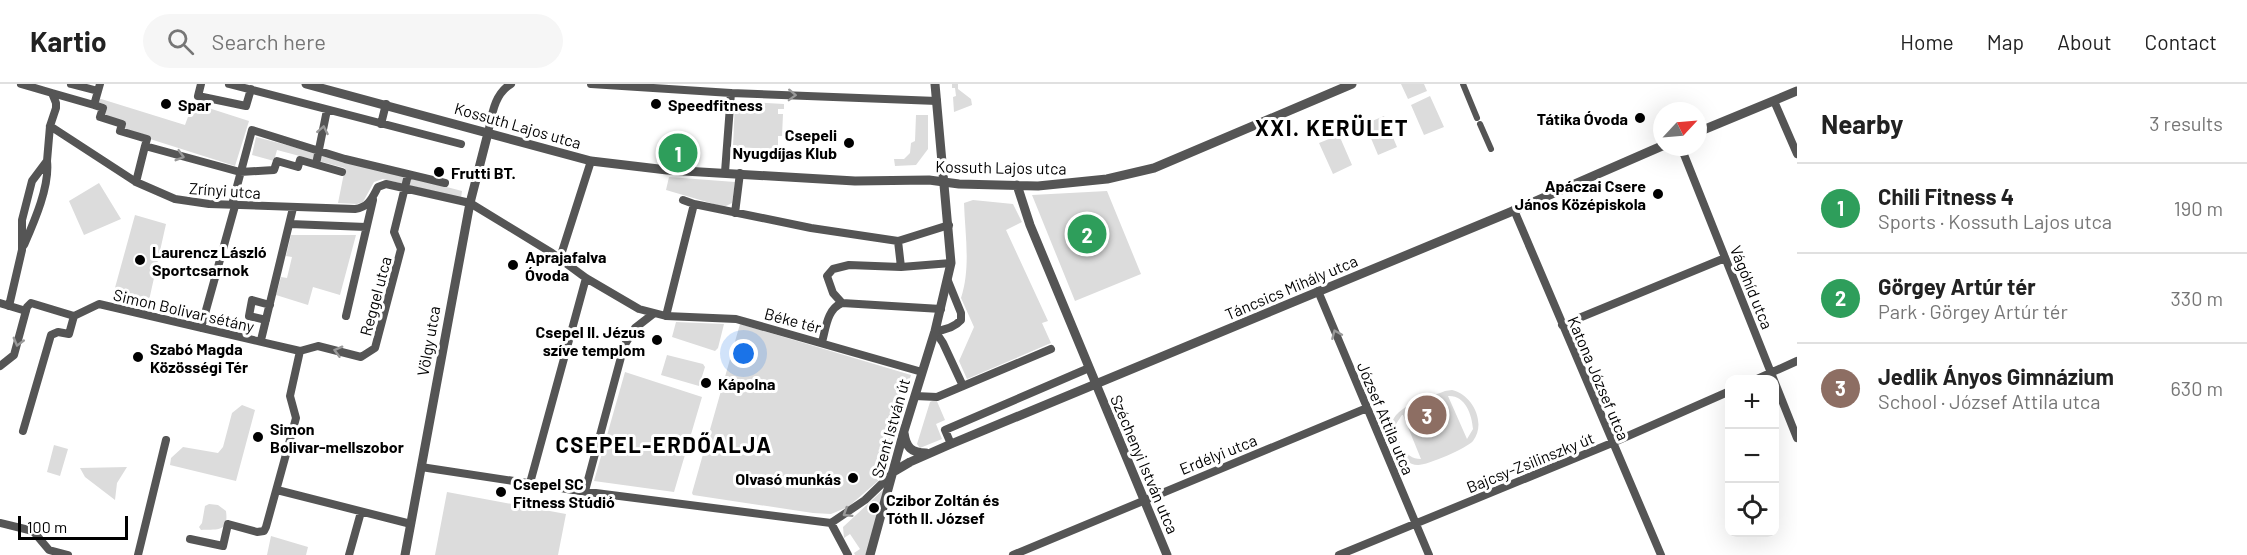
<!DOCTYPE html>
<meta charset="utf-8">
<style>
:root{--surface:#fff;--page:#f6f6f6;--text:#222;--muted:#767676;--line:#e0e0e0;--accent:#db2777}
body{margin:0;font-family:Barlow,sans-serif;background:var(--page);color:var(--text)}
.controls{position:absolute;right:18px;bottom:18px;display:grid;overflow:hidden;border-radius:12px;box-shadow:0 6px 24px #0002}
.controls button{width:54px;height:54px;display:grid;place-items:center;padding:0;border:0;border-bottom:2px solid var(--line);background:var(--surface);color:var(--text);font:30px sans-serif}
.compass{position:absolute;left:1653px;top:18px;width:54px;height:54px;border-radius:50%;background:var(--surface);box-shadow:0 6px 24px #0002;rotate:64deg}
.scale{position:absolute;left:18px;bottom:15px;width:110px;box-sizing:border-box;padding-left:6px;border:3px solid #000;border-top:0;font-size:16px;line-height:21px;white-space:nowrap;color:#000;-webkit-text-stroke:4px #fff;paint-order:stroke}
.you{position:absolute;left:744px;top:270px;width:21px;height:21px;margin:-15px;border:4px solid #fff;border-radius:50%;background:#1a73e8;box-shadow:0 0 0 9px #1a73e833}
.badge{display:grid;place-items:center;width:39px;height:39px;border-radius:50%;background:var(--accent);color:#fff;font-size:20px;font-weight:700}
.pin{position:absolute;translate:-50% -50%;border:3px solid #fff;box-shadow:0 2px 6px #0006}
.list{margin:0;padding:0;list-style:none}
h2{display:flex;justify-content:space-between;align-items:center;height:78px;margin:0;padding:0 24px;font-size:26px}
h2 small{font-size:20px;font-weight:400;color:var(--muted)}
.list li{display:grid;grid-template-columns:39px 1fr auto;gap:18px;align-items:center;box-sizing:border-box;height:90px;padding:0 24px;border-top:2px solid var(--line)}
.list b{display:block;font-size:22px;white-space:nowrap}
.list p{margin:0;font-size:20px;white-space:nowrap;color:var(--muted)}
.list em{font-size:20px;font-style:normal;color:var(--muted)}
.icon{flex:none;width:33px;height:33px;fill:none;stroke:currentColor;stroke-width:2;stroke-linecap:round;stroke-linejoin:round}
.map{position:relative;flex:none;width:1797px;height:471px;overflow:hidden}
header{display:flex;align-items:center;gap:36px;box-sizing:border-box;height:84px;padding:0 30px;background:var(--surface);border-bottom:2px solid var(--line)}
header strong{font-size:28px}
nav{display:flex;gap:33px;margin-inline-start:auto;font-size:21px}
.search{width:420px;height:54px;background:var(--page);display:flex;align-items:center;gap:15px;box-sizing:border-box;padding:0 21px;border-radius:33px;color:var(--muted);font-size:22px}
main{display:flex}
aside{flex:1;background:var(--surface)}
.map>svg:first-child{display:block}
</style>
<header>
<strong>Kartio</strong>
<div class="search"><svg class="icon" aria-label="search" viewBox="0 0 24 24"><circle cx="10" cy="10" r="6"/><path d="M15 15l6 6"/></svg>Search here</div>
<nav><a>Home</a><a>Map</a><a>About</a><a>Contact</a></nav>
</header>
<main>
<div class="map">
<svg width="1797" height="471" viewBox="0 0 1797 471">
<rect width="100%" height="100%" fill="#fff"/>
<!-- green -->
<path fill="#dcdcdc" fill-rule="evenodd" d="M952,0H958V5L971,15L972,21L954,28L953,13L956,12L955,4H952Z
M1401,0H1424L1427,7L1408,15Z
M1430,12L1444,43L1424,51L1411,21Z
M98,14L185,41L193,19L249,37L235,82L150,55V52C128,46 107,42 97,20Z
M735,17L784,20V25H778V30H783L782,52H778V65L733,63Z
M916,31H928V65L916,81L895,82L894,75H904L910,69L911,59L915,57Z
M1384,32L1397,63L1378,71L1365,40Z
M1339,51L1352,81L1333,90L1319,59Z
M256,53L462,107L461,114L383,95L374,98L363,118L357,120L338,119L345,84L277,66L274,77L252,71Z
M669,93L735,98L732,119L724,123L666,106Z
M99,99L121,135L84,151L69,117Z
M1107,107L1141,190L1075,217L1032,111Z
M973,116L1013,120L1022,138L1006,146L1048,237L1042,239L1051,259L967,295L959,277L974,243L961,214C971,183 965,151 964,119Z
M135,131L166,140L148,221L113,211Z
M291,151H356L340,211L313,203L308,221L276,211L281,193L287,194L292,173L286,172Z
M676,238L724,240L718,264L715,267L672,253Z
M740,240L911,291L878,397L848,423L831,430L813,429L693,411L692,409Z
M667,271L703,280L705,283L699,302L661,291Z
M625,288L702,313L674,408L594,397Z
M1452,306C1472,310 1487,339 1473,357C1467,364 1428,381 1418,381C1409,381 1401,373 1397,365C1375,326 1417,318 1445,307ZM1448,312C1465,311 1472,330 1473,345L1467,355ZM1402,331H1403L1421,375C1404,375 1396,356 1396,340Z
M936,315L945,336L936,340L942,355L920,364L917,360L930,318Z
M242,321L255,326L236,397L170,381L171,374L183,363L218,369L223,363L232,329Z
M54,361L68,365L60,392L47,388Z
M127,383L117,399L115,416L85,393L80,384Z
M884,405L867,471H855L854,469L860,465L850,450L844,454L843,443Z
M447,408L566,430L558,471H435Z
M209,420L218,421L226,427C229,449 217,445 201,446L199,443L202,439L205,422Z
M271,452L308,463L306,471H267Z"/>
<g fill="none" stroke-linecap="round" stroke-linejoin="round">
<!-- pedestrian -->
<path stroke="#555" stroke-width="6" d="M1463,0L1477,34
M1480,40L1491,65"/>
<!-- minor -->
<path stroke="#555" stroke-width="8" d="M71,0L98,7
M201,0L198,12L246,22L251,5
M229,0L461,60
M591,0L731,9L937,17
M52,9L94,21L100,0
M1774,17L1797,70
M94,21L103,24L100,33L122,40L120,47L147,55L145,62L240,88L274,86L277,77L298,83L300,76L342,88
M381,40L386,20
M50,42L136,98L175,115L209,120L355,125C369,123 372,114 378,103L386,100L470,119L552,169L586,194L639,225L666,232L736,235L922,288
M488,49C492,31 494,10 511,0
M1681,63L1797,354
M316,80L327,26
M725,88L731,9
M136,98L145,62
M683,116L694,120L811,144L898,157L901,183
M232,121L252,46L345,75L445,99
M1514,126L1661,471
M735,129L740,89
M290,140L366,143
M898,157L949,141
M24,161C34,138 50,102 47,77
M560,174L591,77
M948,197L961,229V236C954,244 945,246 935,247L943,259L963,302
M1318,207L1429,471
M0,219L26,227
M842,219L833,209L827,192L833,185L849,181L901,183L951,179
M9,222L22,166V136L32,97L47,77L50,42L56,24V19L52,9L21,0
M346,232L373,116
M666,232L694,120
M266,236L249,232L252,216L270,221
M1562,241L1725,174
M201,244L235,122
M261,256L293,124
M822,258C826,244 827,225 842,219L941,225
M300,267L318,262L361,273L375,264L401,165L394,148L408,91
M0,282L14,271L27,223L31,219L74,232L99,220L300,267
M1755,296L1797,277
M915,312L937,313L1051,265
M23,347L51,251L58,248L69,250L74,232
M951,360L945,346L1089,284
M421,383L580,407L831,439
M530,399L586,194
M277,406L411,440
M585,407L624,262L635,244L653,230
M0,439L33,447L49,466L68,471
M831,439L865,416L892,390
M831,439L848,471
M190,455L223,462L228,440L257,448L264,447L266,443L296,334L290,312L300,267
M138,471L166,356
M349,471L361,428
M1013,471L1367,324
M1339,471L1612,359L1730,307"/>
<!-- tertiary -->
<path stroke="#555" stroke-width="9" d="M306,0L591,77L667,86L855,97L929,96L959,100L1038,102L1107,95L1154,84L1352,0
M1698,48L1797,7
M1017,101L1030,141L1167,471
M904,349C906,363 911,369 926,369
M893,388L910,378L951,360L1508,129L1662,62
M405,471L470,119L488,49
M870,471L904,347L935,247L951,179L935,0"/>
</g>
<!-- one-way arrows -->
<defs><path id="oneway-chevron" d="M-2-3.5L2.5 0L-2 3.5" fill="none" stroke-width="1.6" stroke-linecap="round" stroke-linejoin="round" transform="scale(1.5)"/></defs>
<g stroke="#999">
<use href="#oneway-chevron" transform="translate(792 11) rotate(2)"/>
<use href="#oneway-chevron" transform="translate(323 46) rotate(-79)"/>
<use href="#oneway-chevron" transform="translate(180 72) rotate(16)"/>
<use href="#oneway-chevron" transform="translate(1336 250) rotate(-113)"/>
<use href="#oneway-chevron" transform="translate(18 258) rotate(105)"/>
<use href="#oneway-chevron" transform="translate(338 267) rotate(-165)"/>
<use href="#oneway-chevron" transform="translate(847 429) rotate(148)"/>
</g>
<!-- markers -->
<g fill="#000" stroke="#fff" stroke-width="2">
<circle cx="166" cy="20" r="6"/>
<circle cx="656" cy="20" r="6"/>
<circle cx="1640" cy="34" r="6"/>
<circle cx="849" cy="59" r="6"/>
<circle cx="439" cy="88" r="6"/>
<circle cx="1658" cy="110" r="6"/>
<circle cx="140" cy="176" r="6"/>
<circle cx="513" cy="181" r="6"/>
<circle cx="657" cy="256" r="6"/>
<circle cx="138" cy="273" r="6"/>
<circle cx="706" cy="299" r="6"/>
<circle cx="258" cy="353" r="6"/>
<circle cx="853" cy="394" r="6"/>
<circle cx="501" cy="408" r="6"/>
<circle cx="874" cy="424" r="6"/>
</g>
<g text-anchor="middle" dominant-baseline="central" stroke-width="6" stroke-linejoin="round" paint-order="stroke">
<!-- poi labels -->
<g font-size="16" font-weight="bold" fill="#000" stroke="#fff" text-anchor="start">
<text x="178" y="20">Spar</text>
<text x="668" y="20">Speedfitness</text>
<text x="1628" y="34" text-anchor="end">Tátika Óvoda</text>
<text x="837" y="50" text-anchor="end">Csepeli<tspan x="837" dy="18">Nyugdíjas Klub</tspan></text>
<text x="451" y="88">Frutti BT.</text>
<text x="1646" y="101" text-anchor="end">Apáczai Csere<tspan x="1646" dy="18">János Középiskola</tspan></text>
<text x="152" y="167">Laurencz László<tspan x="152" dy="18">Sportcsarnok</tspan></text>
<text x="525" y="172">Aprajafalva<tspan x="525" dy="18">Óvoda</tspan></text>
<text x="645" y="247" text-anchor="end">Csepel II. Jézus<tspan x="645" dy="18">szíve templom</tspan></text>
<text x="150" y="264">Szabó Magda<tspan x="150" dy="18">Közösségi Tér</tspan></text>
<text x="718" y="299">Kápolna</text>
<text x="270" y="344">Simon<tspan x="270" dy="18">Bolivar-mellszobor</tspan></text>
<text x="841" y="394" text-anchor="end">Olvasó munkás</text>
<text x="513" y="399">Csepel SC<tspan x="513" dy="18">Fitness Stúdió</tspan></text>
<text x="886" y="415">Czibor Zoltán és<tspan x="886" dy="18">Tóth II. József</tspan></text>
</g>
<!-- street labels -->
<g font-size="16" fill="#000" stroke="#fff">
<text transform="translate(518 41) rotate(16)">Kossuth Lajos utca</text>
<text transform="translate(1001 83) rotate(1)">Kossuth Lajos utca</text>
<text transform="translate(225 106) rotate(4)">Zrínyi utca</text>
<text transform="translate(1291 203) rotate(-23)">Táncsics Mihály utca</text>
<text transform="translate(1752 203) rotate(68)">Vágóhíd utca</text>
<text transform="translate(375 212) rotate(-75)">Reggel utca</text>
<text transform="translate(184 226) rotate(13)">Simon Bolivar sétány</text>
<text transform="translate(793 236) rotate(15)">Béke tér</text>
<text transform="translate(428 257) rotate(-80)">Völgy utca</text>
<text transform="translate(1599 294) rotate(67)">Katona József utca</text>
<text transform="translate(1386 334) rotate(67)">József Attila utca</text>
<text transform="translate(890 344) rotate(-74)">Szent István út</text>
<text transform="translate(1218 370) rotate(-22)">Erdélyi utca</text>
<text transform="translate(1530 378) rotate(-22)">Bajcsy-Zsilinszky út</text>
<text transform="translate(1145 380) rotate(67)">Széchenyi István utca</text>
</g>
<!-- district labels -->
<g font-size="22" font-weight="bold" letter-spacing="1.5" fill="#000" stroke="#fff">
<text x="1332" y="43">XXI. KERÜLET</text>
<text x="664" y="360">CSEPEL-ERDŐALJA</text>
</g>
</g>
</svg>
<div class="controls">
<button>+</button>
<button>−</button>
<button><svg class="icon" aria-label="locate" viewBox="0 0 24 24"><circle cx="12" cy="12" r="6"/><path d="M12 2v4M12 18v4M2 12h4M18 12h4"/></svg></button>
</div>
<svg class="compass" viewBox="-18 -18 36 36"><path d="M0-13l5 13h-10z" fill="#e53935"/><path d="M0 13l5-13h-10z" fill="#767676"/></svg>
<div class="scale">100 m</div>
<div class="you"></div>
<div class="pin badge" style="left:678px;top:69px;background:#2e9e5b">1</div>
<div class="pin badge" style="left:1087px;top:150px;background:#2e9e5b">2</div>
<div class="pin badge" style="left:1427px;top:331px;background:#8d6e63">3</div>
</div>
<aside>
<h2>Nearby<small>3 results</small></h2>
<ul class="list">
<li><span class="badge" style="background:#2e9e5b">1</span><div><b>Chili Fitness 4</b><p>Sports · Kossuth Lajos utca</p></div><em>190 m</em></li>
<li><span class="badge" style="background:#2e9e5b">2</span><div><b>Görgey Artúr tér</b><p>Park · Görgey Artúr tér</p></div><em>330 m</em></li>
<li><span class="badge" style="background:#8d6e63">3</span><div><b>Jedlik Ányos Gimnázium</b><p>School · József Attila utca</p></div><em>630 m</em></li>
</ul>
</aside>
</main>
